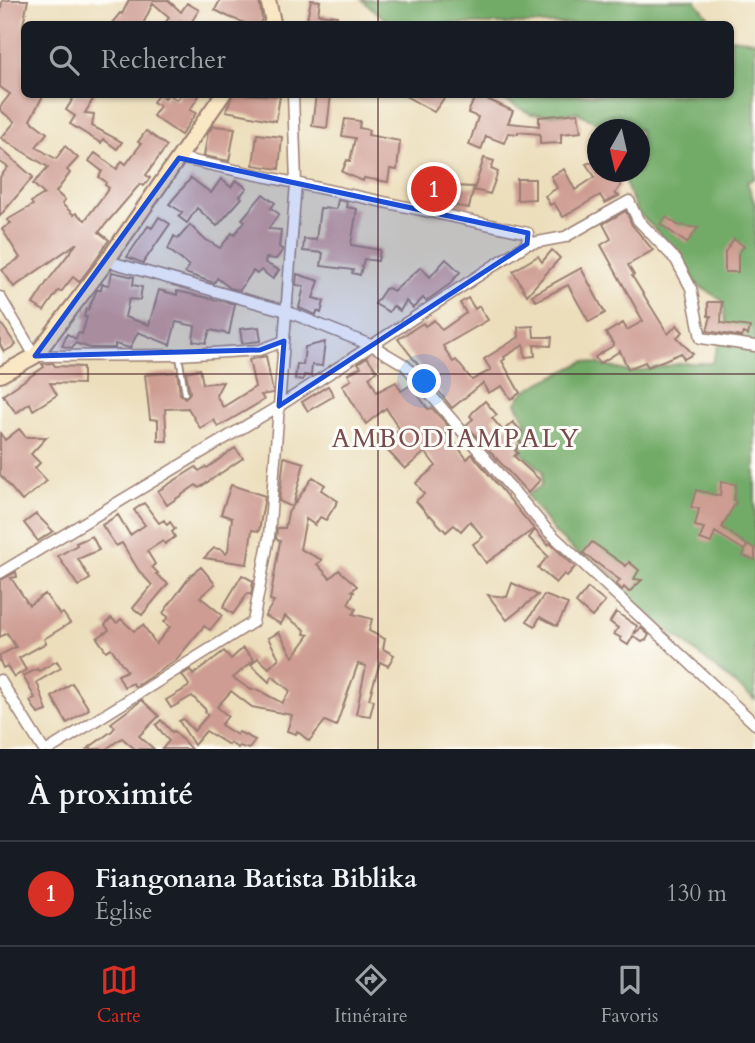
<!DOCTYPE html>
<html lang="fr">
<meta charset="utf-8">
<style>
:root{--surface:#171b24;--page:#242831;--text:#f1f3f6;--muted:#9ea1a6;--line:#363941;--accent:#d93025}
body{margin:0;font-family:Cardo,serif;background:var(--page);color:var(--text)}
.compass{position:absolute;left:587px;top:119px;width:63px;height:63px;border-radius:50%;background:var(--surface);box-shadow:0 2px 5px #0004;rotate:188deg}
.you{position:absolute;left:425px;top:382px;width:24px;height:24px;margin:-18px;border:5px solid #fff;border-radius:50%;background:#1a73e8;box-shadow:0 0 0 10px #1a73e833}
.badge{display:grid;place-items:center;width:46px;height:46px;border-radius:50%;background:var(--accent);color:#fff;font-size:23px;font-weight:700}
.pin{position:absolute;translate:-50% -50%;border:4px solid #fff;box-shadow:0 2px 7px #0006}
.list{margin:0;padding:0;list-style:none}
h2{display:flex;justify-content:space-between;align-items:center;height:91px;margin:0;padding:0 28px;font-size:30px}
h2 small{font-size:23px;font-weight:400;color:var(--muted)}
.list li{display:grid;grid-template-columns:46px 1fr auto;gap:21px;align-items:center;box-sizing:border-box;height:105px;padding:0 28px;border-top:2px solid var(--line)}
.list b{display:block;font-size:26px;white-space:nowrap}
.list p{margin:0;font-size:23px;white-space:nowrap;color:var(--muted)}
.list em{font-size:23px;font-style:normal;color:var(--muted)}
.icon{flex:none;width:38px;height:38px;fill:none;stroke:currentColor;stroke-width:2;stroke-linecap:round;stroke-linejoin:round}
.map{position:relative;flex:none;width:755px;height:749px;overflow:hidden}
.search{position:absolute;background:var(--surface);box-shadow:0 2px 5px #0004;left:21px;right:21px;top:21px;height:77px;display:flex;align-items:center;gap:18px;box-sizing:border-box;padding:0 24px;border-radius:10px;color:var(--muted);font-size:26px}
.sheet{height:196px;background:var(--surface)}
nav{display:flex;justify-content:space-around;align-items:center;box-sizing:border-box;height:98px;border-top:2px solid var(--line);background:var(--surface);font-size:19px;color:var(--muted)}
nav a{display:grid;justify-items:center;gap:4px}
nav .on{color:var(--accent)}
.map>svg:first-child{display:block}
</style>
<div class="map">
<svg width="755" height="749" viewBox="0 0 755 749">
<rect width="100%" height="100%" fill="#fdfcf7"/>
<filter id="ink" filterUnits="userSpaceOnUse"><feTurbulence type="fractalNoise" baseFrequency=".0143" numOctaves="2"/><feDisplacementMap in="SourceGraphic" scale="14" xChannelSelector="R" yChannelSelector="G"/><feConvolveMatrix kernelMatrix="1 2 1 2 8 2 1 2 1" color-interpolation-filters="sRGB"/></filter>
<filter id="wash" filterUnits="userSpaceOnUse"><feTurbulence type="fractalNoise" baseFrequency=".00686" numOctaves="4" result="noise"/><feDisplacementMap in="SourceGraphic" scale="28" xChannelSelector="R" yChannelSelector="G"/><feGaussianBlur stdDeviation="1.57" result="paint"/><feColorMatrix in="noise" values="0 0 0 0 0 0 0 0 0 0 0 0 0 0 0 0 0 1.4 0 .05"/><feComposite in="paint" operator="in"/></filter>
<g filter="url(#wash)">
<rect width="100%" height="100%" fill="#ecdebb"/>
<!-- forest -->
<path fill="#72aa67" stroke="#5e6449" stroke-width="2" d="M362,0H695L714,24H391Z
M731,38L755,41V178L747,182L755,204V700L603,577L555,533L527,495L541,486L543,472L519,450L527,424L516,403L524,391L585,361L631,372L683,363H712L726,324L723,301L696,284L676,251L637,211L621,173L640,172V130L607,129L577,112L558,115L531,114L494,95L730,94Z"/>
<g id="blocks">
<!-- building -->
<path fill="#ce9c92" d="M8,0H28L23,25L24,94H44L30,120L47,133L36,147L56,159L65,146L78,158L67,170L70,173L56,192L65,200L62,204L74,215L76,213L85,220L109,188L105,185L106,182L99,177L102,171L89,161L95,153L117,169L122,161L126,164L141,144L138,142L146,131L167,146L146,175L150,178L144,186L140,184L99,232L109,240L91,266L79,282L73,277L61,292L58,291L44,311L33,304L47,282L77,243L14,287L2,270L20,258L2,229L11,223L7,220L33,205L31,202L44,194L33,184L48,167L1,138L15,122L0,110V107L10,94L0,87V14L2,1Z
M129,0H168L181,12L187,3L199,10L192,21L195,24H186L180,21L178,24H165L169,17L153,3L143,24H111L120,13L122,14Z
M220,0H259L262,19L259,24H247L229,17L215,10Z
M311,0L320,1L318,14L337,16L336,24H306Z
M76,94H96L85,113L94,114L92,126L122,142L117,149L103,139L101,143L70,124L75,116L66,110Z
M159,94L165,99L168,94L177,100L181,94H200L190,110L196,113L181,135L153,116L160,106L153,102Z
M233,94L280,96L276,121L226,111Z
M316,94H331L327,128L312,126Z
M402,94H447L434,112Z
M476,94L513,111L508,123L539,126V117L578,113L581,132L561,134V143L540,144V134L518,132V134L508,133L504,143L486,136L481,150L469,145L478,117L468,113Z
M345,119L360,121L359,128L369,130L368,135L400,141L397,170L390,169L388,182L364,178L363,181L342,172L347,160L350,161L355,138L342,136Z
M213,126L235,128L229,161L204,156L208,132Z
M257,134L282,137L279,169L253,165Z
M0,148L33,177L0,216V177L8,167L0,162Z
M484,158L494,161L491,169L498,172L490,194L474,190Z
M598,160V172H607L621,185L615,194L619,196L605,203L600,195L563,217L554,203L550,205L545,196L557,188L551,176L564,169L575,190L595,177L586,164Z
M191,178L211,193L221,179L231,187L236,180L247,188L240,196L242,198L217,226L197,208L187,223L179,217L182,212L169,204Z
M517,179H535V199L517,200Z
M453,186L474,187L469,208L451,205Z
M263,194L275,203L271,208L279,214L268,229L281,230L279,247L283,250L276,259L266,258L265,263L279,270L273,279L261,270L257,274L253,271L240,290L230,288L217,278L214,283L185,273L189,266L168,249L174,236L178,239L190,225L203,238L220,248L232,233L234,235L245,221L242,219Z
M338,200L347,202L346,207L357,209L351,245L380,250L378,261L364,259L360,275L352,273L353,270L321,266L323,253L303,251L304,239L316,240L320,208L336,209Z
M626,211L632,225L653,250L628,265L634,275L632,276L668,334L677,325L683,332L677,337L693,354L684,359L681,353L648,367L645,362L628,369L620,351L599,364L595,357L614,345L606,333L623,323L627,330L643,321L601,245L611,239L603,224Z
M159,217L170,224L143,263L127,257L148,226L152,228Z
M666,217L678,225L698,228L687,243L660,224Z
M734,239L744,246L738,254V272H725V252Z
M552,250L560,258L527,295L513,271L538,256L542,262Z
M446,259L460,272L450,284L426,301L423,298L413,308L406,301L400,311L393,306L389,312L375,304L385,289L388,288L394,291L421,267L430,277Z
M581,268L605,313L589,322L568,285L536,301L532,295Z
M112,272L134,277L133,285L142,287L140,300L129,299L125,317L149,325L159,290L177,295V291L235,304L229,334L210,330L206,343L193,341L195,326L176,322L170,345L138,332L130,348L115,344V348H90L75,343L72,348L62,346L67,334L76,339L78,333L82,334L87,317H84L86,309L88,310L97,290H101L102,284L109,285Z
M297,274L319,281L313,298L324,301L321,313L317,311L316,315L299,308L304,286L296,285Z
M468,298L475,309L479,306L488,320L443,346L453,362L456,360L472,380L491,370L484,359L519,337L518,327L533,326L534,337H552L551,346L534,345L535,356L525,357L524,345L504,357L505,359L502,361L520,393L511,399L502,386L488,393L483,383L452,408L398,339L423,323L425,326L434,320L442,330L466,313L460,303Z
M708,302H722L721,323L750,327L748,335L743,333L742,337L707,331L711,316H708Z
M0,322L16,345L4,352L0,345Z
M259,327L261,341L242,343L240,329Z
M325,342L322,366L312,365L311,376L304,375L303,380L295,379L297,364L303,365L305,347Z
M266,356L273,393L261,395L264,400L218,427L214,420L200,428L188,408L165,409L167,441H158V420L150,419L145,375L177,372L180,394L185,398L190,393L186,372L200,369L203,384L223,382L216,395L223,407L255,387L249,360Z
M367,357L377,371L369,377L377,392L396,382L401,391L411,385L428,409L432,408L452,430L447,433L467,459L472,454L534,529L486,563L473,544L483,537L470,521L461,531L454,525L446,532L430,515L429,516L416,501L424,494L416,483L436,466L425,452L405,469L387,450L396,442L392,436L400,430L386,408L366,424L342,385L351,380L348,374L361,367L358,363Z
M53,363L55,366L83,367V384L50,383L57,395L33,410L30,403L16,413L3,395L44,367L42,364Z
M328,386L334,396L308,411L302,402Z
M485,401L497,415L492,418L503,431L513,422L522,432L516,438L522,443L515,450L518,453L514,456L540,480L528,493L466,425L473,419L470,416L473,412Z
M19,429L26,437H47L31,454L40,463L35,468L47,481L22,501L0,475V433L5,440Z
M235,448L243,458L199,488L196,485L167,505L158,491L196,467L199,471L206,467L207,468Z
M284,457L304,463L293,506L313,477L325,485L321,490L338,501L326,520L320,517L315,525L306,519L300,549L322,560L317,564L330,578L339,570L357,586L352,591L354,592L348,604L356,609L353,614L372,619L369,631L385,639L383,649L394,655L388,666L380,662L369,699L374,700L370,716L356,714L366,666L358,664L336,726L325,721L309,741L297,731L296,734L287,731L292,715L252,707L231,691L217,707L228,716L221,725L237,735L239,732L255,740L249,749L239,746L238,748L230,743L229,745L206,731L194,745L179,721L183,719L194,731L208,715L205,712L206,710L192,696L171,708L166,700L188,687L189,685L182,675L190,670L193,675L224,651L231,659L243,648L254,660L233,678L250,689L258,690L282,703L290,691L272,676L269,682L251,665L258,658L269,668L279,658L268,638L279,632L293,657L309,635L304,634L305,630L285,616L281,624L265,616L274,601L270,600L280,541L276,539L277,528H285L288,513L292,507L279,501Z
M721,482L736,484L734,500L736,502L722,527L747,545L755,548V560L743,556L747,546L744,550L715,532L711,543L700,539L704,528L695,526L699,509L691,507L696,490L720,496Z
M231,485L265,496L259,531L252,530L247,564L204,558L214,548L223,550L226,554L228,551L232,518L221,514Z
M144,503L159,523L164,520L167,525L170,522L175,529L172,532L175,537L165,544L163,541L147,551L155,564L152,567L158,573L156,574L168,584L142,615L133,608L152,585L139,571L122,543L116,546L102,525L118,515L130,535L145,525L134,510Z
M36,514L53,531L38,541L24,523Z
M535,530L548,545L550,543L575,567L567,576L564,574L556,583L538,568L548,556L529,538Z
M92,536L99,550L78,559L90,579L78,586L58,556L77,545L76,543Z
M592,542L626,566L629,562L639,570L634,579L642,580L629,592L624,587L622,590L616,584L620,580L583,553Z
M201,567L215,584L200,597L222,615L210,630L204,626L176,660L135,687L133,683L124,687L118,675L127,671L111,648L106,651L97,638L109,630L105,625L111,618L117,623L121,619L134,631L143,625L156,644L170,627L164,622L168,617L163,613L191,575Z
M16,572L17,577L11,578L29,605L45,594L60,615L63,613L70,623L44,639L46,643L19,658L26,670L14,677L7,666L3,668L0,661V655L16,647L7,633L0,637V580Z
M242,575L253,581L251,595L248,593L233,614L223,607Z
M512,583L538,595L507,620L488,595L507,597Z
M588,588L605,602L592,617L576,603Z
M544,595L568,604L557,626L540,617L535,626L527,621Z
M616,612L637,626L634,634L641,628L649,635L646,640L642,642L633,636L628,645L620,640L621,638L614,634L618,628L610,622Z
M57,661L61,668L37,682L47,711L38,714L30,701L35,698L23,676L37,669L39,671Z
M72,683L89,709L67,723L52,697Z
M142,700L159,716L139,736L154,749H135L122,738L106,749H87L112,731L115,727L111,723Z
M161,720L172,732L174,731L191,749H162L169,741L156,725Z"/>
</g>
</g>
<g filter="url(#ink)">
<use href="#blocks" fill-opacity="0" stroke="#9b7e73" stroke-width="2"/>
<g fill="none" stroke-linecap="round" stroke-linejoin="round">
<!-- lane casing -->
<g stroke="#9b7e73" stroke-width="8">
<path id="lane" d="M179,356L185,393"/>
</g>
<!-- street casing -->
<g stroke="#9b7e73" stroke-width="13">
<path id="street" d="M527,244L565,237L629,201L638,220L676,260L691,288L701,338L755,346
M107,261L286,311L373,346L405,365L548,531L755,724
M0,297L35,356L179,355L260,350L284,341
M0,573L279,406L527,244L528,233L179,158
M0,680L43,749
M50,749L253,622L269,537L284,341L296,183L293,94"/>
</g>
<!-- secondary casing -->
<g stroke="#9b7e73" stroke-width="18">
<path id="secondary" d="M268,0L273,22L271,24
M0,375L35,356L107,261L223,94"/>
</g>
<!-- lane -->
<use href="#lane" stroke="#fff" stroke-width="4.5"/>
<!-- street -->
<use href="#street" stroke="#fff" stroke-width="10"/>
<!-- secondary -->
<use href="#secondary" stroke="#fae7c3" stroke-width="14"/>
</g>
</g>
<!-- marked area -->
<path fill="#1d4ed8" fill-opacity="0.2" stroke="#1d4ed8" stroke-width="5" stroke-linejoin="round" d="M179,158L528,233L527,244L279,406L284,341L260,350L35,356Z"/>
<!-- grid -->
<path fill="none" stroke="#4a1f2b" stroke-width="2" stroke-opacity="0.55" d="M378,0V24M378,94V749M0,374H755"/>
<g text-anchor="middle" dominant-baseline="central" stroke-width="6" stroke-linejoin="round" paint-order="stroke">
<!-- neighbourhood labels -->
<g font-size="26" letter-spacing="2" fill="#784b4f" stroke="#fdfcf7">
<text x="456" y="438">AMBODIAMPALY</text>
</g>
</g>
</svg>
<svg class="compass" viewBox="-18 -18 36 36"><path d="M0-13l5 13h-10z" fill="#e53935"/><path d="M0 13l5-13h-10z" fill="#9ea1a6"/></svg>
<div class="you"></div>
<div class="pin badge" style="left:434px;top:189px">1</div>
<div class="search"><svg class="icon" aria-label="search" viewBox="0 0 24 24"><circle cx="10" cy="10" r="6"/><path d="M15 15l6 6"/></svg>Rechercher</div>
</div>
<section class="sheet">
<h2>À proximité<small></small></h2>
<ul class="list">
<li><span class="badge">1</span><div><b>Fiangonana Batista Biblika</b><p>Église</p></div><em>130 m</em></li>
</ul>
</section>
<nav>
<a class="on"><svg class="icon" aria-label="map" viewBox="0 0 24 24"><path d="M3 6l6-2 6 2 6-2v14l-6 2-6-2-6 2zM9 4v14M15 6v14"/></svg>Carte</a>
<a><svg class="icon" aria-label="directions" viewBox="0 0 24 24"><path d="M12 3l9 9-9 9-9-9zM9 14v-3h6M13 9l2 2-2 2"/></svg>Itinéraire</a>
<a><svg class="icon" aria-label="saved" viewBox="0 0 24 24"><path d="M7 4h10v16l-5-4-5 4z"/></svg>Favoris</a>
</nav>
